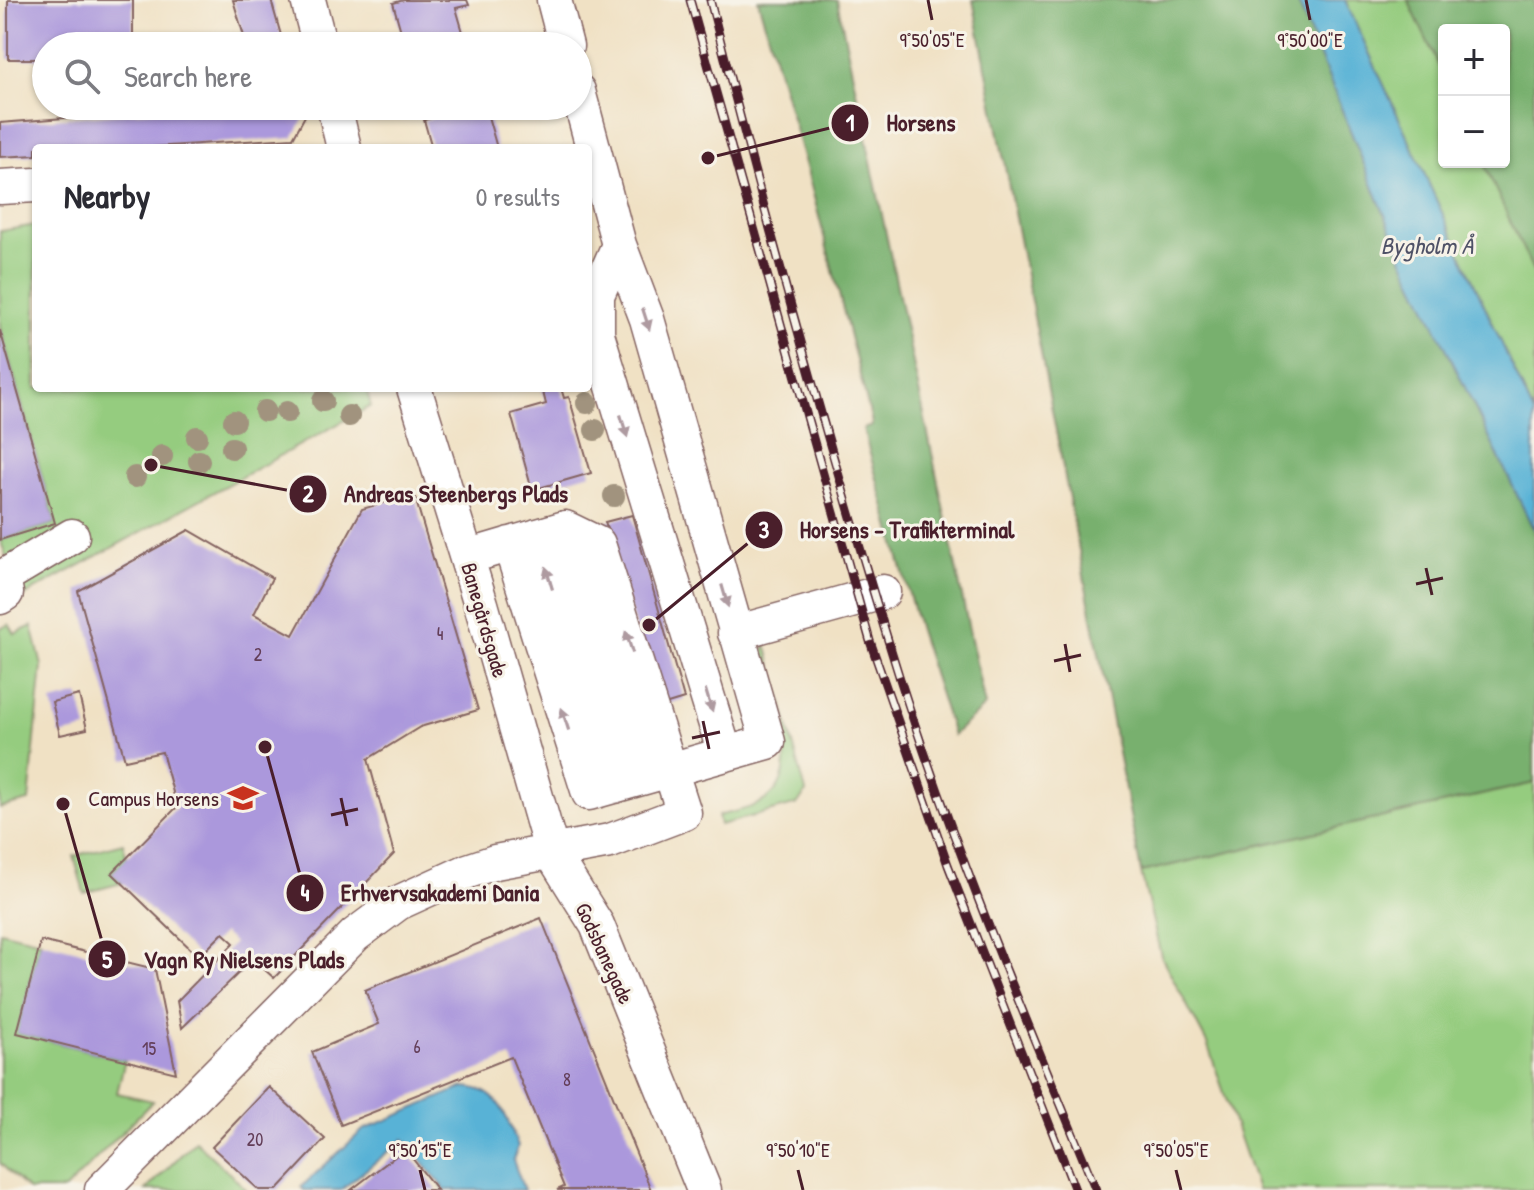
<!DOCTYPE html>
<meta charset="utf-8">
<style>
:root{--surface:#fff;--page:#f7f7f7;--text:#2b2b33;--muted:#7c7c81;--line:#e1e1e2}
body{margin:0;font-family:"Patrick Hand",sans-serif;background:var(--page);color:var(--text)}
.controls{position:absolute;right:24px;top:24px;display:grid;overflow:hidden;border-radius:8px;box-shadow:0 2px 6px #0004}
.controls button{width:72px;height:72px;display:grid;place-items:center;padding:0;border:0;border-bottom:2px solid var(--line);background:var(--surface);color:var(--text);font:40px sans-serif}
.list{margin:0;padding:0;list-style:none}
h2{display:flex;justify-content:space-between;align-items:center;height:104px;margin:0;padding:0 32px;font-size:34px}
h2 small{font-size:26px;font-weight:400;color:var(--muted)}
.icon{flex:none;width:44px;height:44px;fill:none;stroke:currentColor;stroke-width:2;stroke-linecap:round;stroke-linejoin:round}
.map{position:relative;flex:none;width:1534px;height:1190px;overflow:hidden}
.search{position:absolute;background:var(--surface);box-shadow:0 2px 6px #0004;left:32px;top:32px;width:560px;height:88px;display:flex;align-items:center;gap:20px;box-sizing:border-box;padding:0 28px;border-radius:44px;color:var(--muted);font-size:30px}
.panel{position:absolute;background:var(--surface);box-shadow:0 2px 6px #0004;left:32px;top:144px;width:560px;height:248px;border-radius:8px}
.map>svg:first-child{display:block}
</style>
<div class="map">
<svg width="1534" height="1190" viewBox="0 0 1534 1190">
<rect width="100%" height="100%" fill="#f7f3e8"/>
<filter id="ink" filterUnits="userSpaceOnUse"><feTurbulence type="fractalNoise" baseFrequency=".0125" numOctaves="2"/><feDisplacementMap in="SourceGraphic" scale="16" xChannelSelector="R" yChannelSelector="G"/><feConvolveMatrix kernelMatrix="1 2 1 2 8 2 1 2 1" color-interpolation-filters="sRGB"/></filter>
<filter id="wash" filterUnits="userSpaceOnUse"><feTurbulence type="fractalNoise" baseFrequency=".006" numOctaves="4" result="noise"/><feDisplacementMap in="SourceGraphic" scale="32" xChannelSelector="R" yChannelSelector="G"/><feGaussianBlur stdDeviation="1.8" result="paint"/><feColorMatrix in="noise" values="0 0 0 0 0 0 0 0 0 0 0 0 0 0 0 0 0 1.4 0 .05"/><feComposite in="paint" operator="in"/></filter>
<g filter="url(#wash)">
<rect width="100%" height="100%" fill="#f0e1c4"/>
<!-- green -->
<path fill="#95cc7f" stroke="#707655" stroke-width="2" fill-rule="evenodd" d="M1345,0H1534V414ZM1444,30H1504V162H1444Z
M36,225V388H366L371,406L22,597L0,540L55,523L0,327V231Z
M9,624L15,634L32,626L42,666L29,801L0,808V629Z
M766,644L806,792L798,804L720,825L718,816C731,812 748,810 760,803C811,777 771,699 760,659Z
M1534,783V1190H1257L1207,1043L1161,956L1141,872Z
M123,843L127,859L112,873L122,883L84,893L74,856Z
M0,931L41,941L18,1033L125,1060L117,1093L153,1101L65,1190H28L0,1163Z
M195,1141L246,1189L245,1190H146Z"/>
<!-- forest -->
<path fill="#78b06e" stroke="#61684c" stroke-width="2" d="M758,0H837L985,706L953,735L919,630L863,429L872,426L871,418L808,174Z
M973,0H1297L1402,257L1534,530V783L1141,872Z
M1408,0H1534V273L1483,162H1504V30H1444V77Z"/>
<!-- water -->
<path fill="#58b2d6" stroke="#516880" stroke-width="2" d="M1297,0H1345L1534,414V530L1402,257Z
M464,1087C499,1088 507,1117 518,1146L513,1160L524,1190H445L404,1139L341,1190H304L301,1187L363,1130Z"/>
<g id="blocks">
<!-- building -->
<path fill="#ab98dc" d="M8,0H133V46H46V59H8Z
M233,0H271L284,46H247Z
M404,0H467L469,5L456,8L467,46H405L393,3Z
M221,106H302L305,116L293,138L137,148H36V155L0,157V123Z
M460,106H485L497,148H432L424,120L461,110Z
M0,330L55,523L0,540Z
M542,388H561L564,398L569,397L591,473L532,490L511,414L546,404Z
M414,494L478,710L420,727L368,759L394,854L274,978L253,959L182,1028L177,1001L234,943L223,933L199,957L112,873L177,807L162,752L125,760L78,591L189,530L272,578L254,614L293,635L362,509Z
M632,515L684,699L658,707L605,522Z
M79,695L87,729L60,735L52,702Z
M541,918L651,1190H557L564,1187L511,1057L341,1125L312,1052L379,1024L365,990Z
M41,941L155,969L176,1073L17,1033Z
M269,1087L325,1139L277,1190H259L212,1147Z
M405,1149L437,1190H351Z"/>
</g>
</g>
<g filter="url(#ink)">
<use href="#blocks" fill-opacity="0" stroke="#846361" stroke-width="2"/>
<g fill="none" stroke-linecap="round" stroke-linejoin="round">
<!-- minor casing -->
<g stroke="#846361" stroke-width="37">
<path id="minor" d="M308,0L320,46
M554,0L566,46
M334,106L344,148
M0,187L36,185
M619,245L597,295V334L725,754
M414,388L481,604L552,853L597,925L704,1190
M565,528L641,778
M537,536L614,786
M510,544L589,793L768,742L647,319L619,245L578,91
M0,597L6,593L3,577L72,536
M735,633L883,592
M102,1190L355,935L398,903L468,871L495,862L610,841L684,813L598,544L565,528L467,557"/>
</g>
<!-- minor -->
<use href="#minor" stroke="#fff" stroke-width="34"/>
<!-- rail casing -->
<g stroke="#4a1f2b" stroke-width="9">
<path id="rail" d="M690,0L870,641L948,865L1075,1190
M710,0C768,227 830,455 900,679C955,852 1027,1022 1096,1190"/>
</g>
<!-- rail -->
<use href="#rail" stroke="#f7f3e8" stroke-width="6" stroke-dasharray="18" stroke-linecap="butt"/>
</g>
<!-- trees -->
<g fill="#a1937e">
<circle cx="323" cy="401" r="11"/>
<circle cx="587" cy="403" r="11"/>
<circle cx="265" cy="411" r="11"/>
<circle cx="287" cy="412" r="11"/>
<circle cx="349" cy="416" r="11"/>
<circle cx="234" cy="421" r="11"/>
<circle cx="595" cy="430" r="11"/>
<circle cx="197" cy="437" r="11"/>
<circle cx="232" cy="448" r="11"/>
<circle cx="162" cy="456" r="11"/>
<circle cx="199" cy="461" r="11"/>
<circle cx="135" cy="477" r="11"/>
<circle cx="614" cy="496" r="11"/>
</g>
<!-- one-way arrows -->
<defs><path id="oneway-solid" d="M-6-.8H1V-3.2L6.5 0L1 3.2V.8H-6Z" transform="scale(2)"/></defs>
<g fill="#ae9aa0">
<use href="#oneway-solid" transform="translate(646 319) rotate(72)"/>
<use href="#oneway-solid" transform="translate(624 426) rotate(73)"/>
<use href="#oneway-solid" transform="translate(549 578) rotate(-107)"/>
<use href="#oneway-solid" transform="translate(725 596) rotate(74)"/>
<use href="#oneway-solid" transform="translate(629 642) rotate(-108)"/>
<use href="#oneway-solid" transform="translate(709 701) rotate(73)"/>
<use href="#oneway-solid" transform="translate(565 719) rotate(-108)"/>
</g>
</g>
<!-- ticks -->
<path fill="none" stroke="#4a1f2b" stroke-width="3" d="M928,0L932,20M1306,0L1310,20M1426,568L1432,595M1416,584L1443,578M1065,644L1070,672M1054,661L1081,655M703,721L709,749M692,738L720,732M341,798L347,826M331,815L358,809M420,1170L425,1190M798,1170L803,1190M1176,1170L1181,1190"/>
<!-- icons -->
<defs>
<g id="university-bare" transform="scale(2.4)"><path d="M0-5L7-2L0 1L-7-2ZM-4 1L0 2.5L4 1V4Q0 6-4 4Z" fill="#c8321e" stroke="#f7f3e8" stroke-width="2.5" paint-order="stroke"/></g>
</defs>
<g fill-rule="evenodd">
<use href="#university-bare" x="243" y="798"/>
</g>
<g text-anchor="middle" dominant-baseline="central" stroke-width="6" stroke-linejoin="round" paint-order="stroke">
<!-- number labels -->
<g font-size="18" fill="#623d57">
<text x="440" y="633">4</text>
<text x="258" y="654">2</text>
<text x="417" y="1046">6</text>
<text x="149" y="1048">15</text>
<text x="567" y="1079">8</text>
<text x="255" y="1139">20</text>
</g>
<!-- street labels -->
<g font-size="22" fill="#4a1f2b" stroke="#f7f3e8">
<text transform="translate(485 620) rotate(74)">Banegårdsgade</text>
<text transform="translate(605 953) rotate(65)">Godsbanegade</text>
</g>
<!-- poi labels -->
<g font-size="22" fill="#4a1f2b" stroke="#f7f3e8" text-anchor="end">
<text x="219" y="798">Campus Horsens</text>
</g>
<!-- water labels -->
<g font-size="24" font-style="italic" fill="#4f5267" stroke="#f7f3e8">
<text x="1427" y="245">Bygholm Å</text>
</g>
</g>
<g font-size="20" text-anchor="middle" fill="#4a1f2b" stroke="#f7f3e8" stroke-width="6" stroke-linejoin="round" paint-order="stroke">
<text x="932" y="47">9°50'05"E</text>
<text x="1310" y="47">9°50'00"E</text>
<text x="420" y="1157">9°50'15"E</text>
<text x="798" y="1157">9°50'10"E</text>
<text x="1176" y="1157">9°50'05"E</text>
</g>
<!-- callouts -->
<path fill="none" stroke="#4a1f2b" stroke-width="3" d="M708 158L850 123M151 465L308 494M649 625L764 530M265 747L305 893M63 804L107 959"/>
<g fill="#4a1f2b" stroke="#f7f3e8" stroke-width="3">
<circle cx="708" cy="158" r="8"/>
<circle cx="151" cy="465" r="8"/>
<circle cx="649" cy="625" r="8"/>
<circle cx="265" cy="747" r="8"/>
<circle cx="63" cy="804" r="8"/>
<circle cx="850" cy="123" r="20"/>
<circle cx="308" cy="494" r="20"/>
<circle cx="764" cy="530" r="20"/>
<circle cx="305" cy="893" r="20"/>
<circle cx="107" cy="959" r="20"/>
</g>
<g font-size="24" text-anchor="middle" font-weight="bold" fill="#fff">
<text x="850" y="131">1</text>
<text x="308" y="502">2</text>
<text x="764" y="538">3</text>
<text x="305" y="901">4</text>
<text x="107" y="968">5</text>
</g>
<g font-size="24" text-anchor="middle" font-weight="bold" fill="#4a1f2b" stroke="#f7f3e8" stroke-width="6" stroke-linejoin="round" paint-order="stroke">
<text x="921" y="131">Horsens</text>
<text x="456" y="502">Andreas Steenbergs Plads</text>
<text x="907" y="538">Horsens - Trafikterminal</text>
<text x="440" y="901">Erhvervsakademi Dania</text>
<text x="244" y="968">Vagn Ry Nielsens Plads</text>
</g>
</svg>
<div class="controls">
<button>+</button>
<button>−</button>
</div>
<div class="search"><svg class="icon" aria-label="search" viewBox="0 0 24 24"><circle cx="10" cy="10" r="6"/><path d="M15 15l6 6"/></svg>Search here</div>
<section class="panel">
<h2>Nearby<small>0 results</small></h2>
<ul class="list">
</ul>
</section>
</div>
